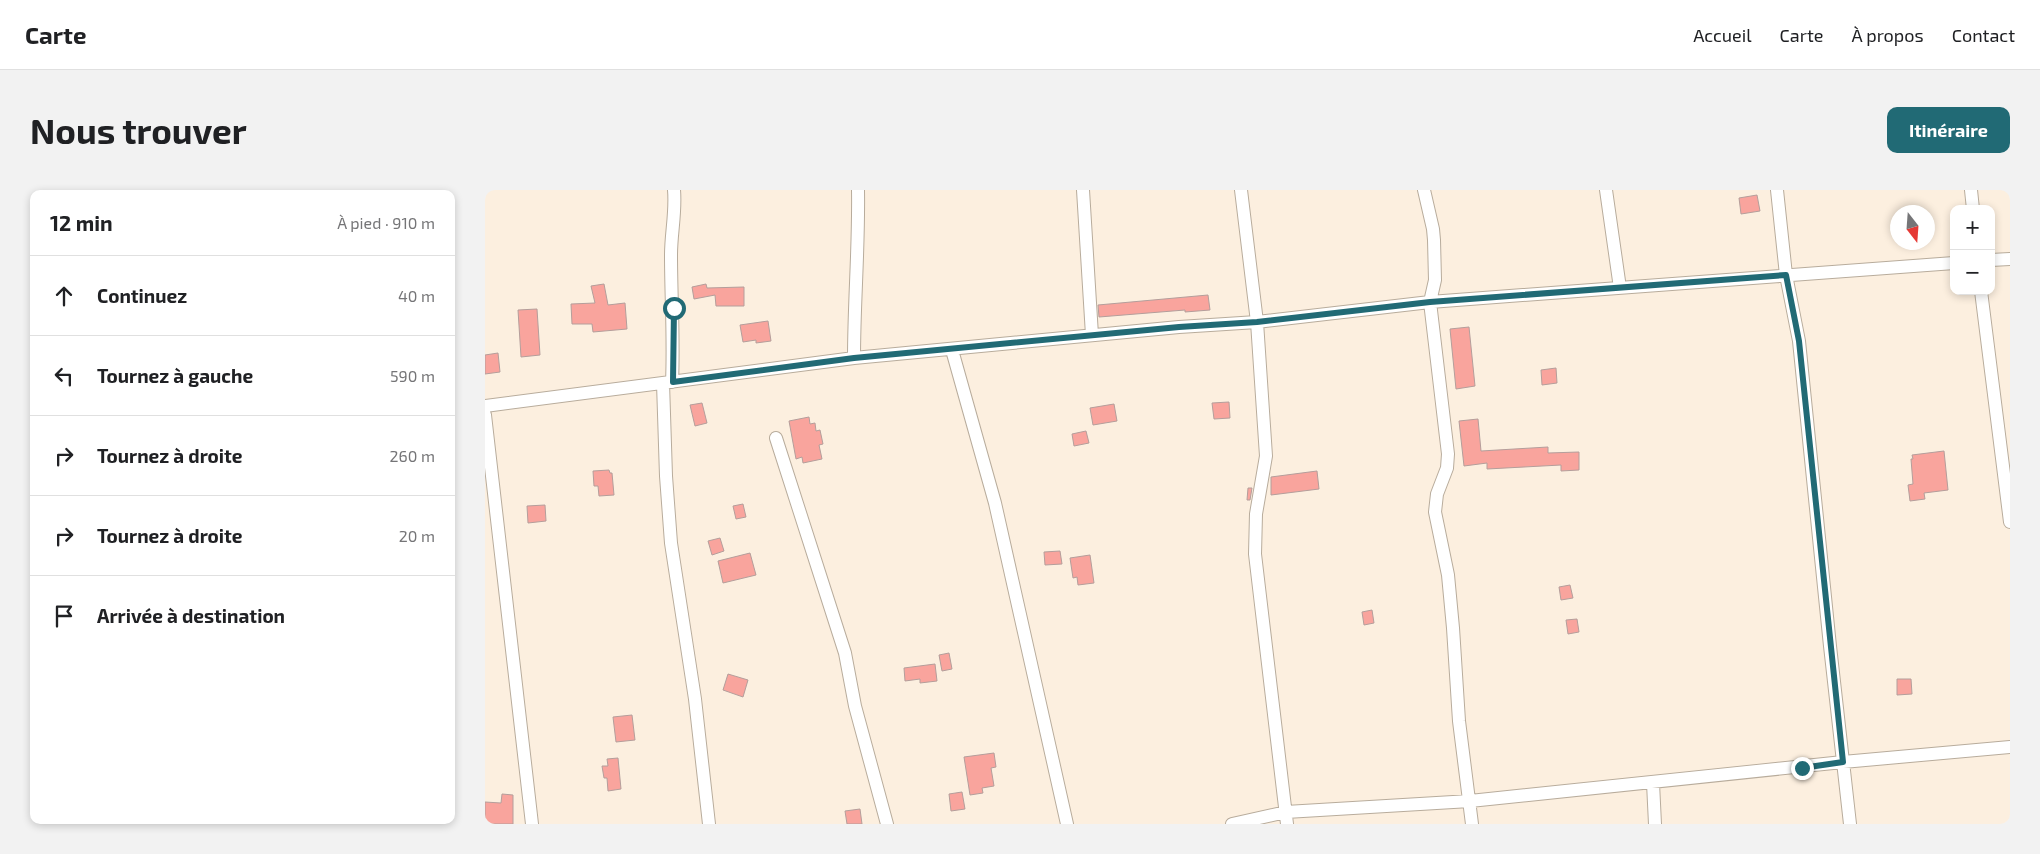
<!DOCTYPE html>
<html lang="fr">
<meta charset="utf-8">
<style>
:root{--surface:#fff;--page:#f2f2f2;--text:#202124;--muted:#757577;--line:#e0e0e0;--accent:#216a75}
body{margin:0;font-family:"Exo 2",sans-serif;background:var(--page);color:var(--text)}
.controls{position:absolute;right:15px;top:15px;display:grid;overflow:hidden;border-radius:10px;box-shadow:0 2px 8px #0003}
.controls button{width:45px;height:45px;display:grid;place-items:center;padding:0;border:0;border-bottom:1px solid var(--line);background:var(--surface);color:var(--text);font:25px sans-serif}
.compass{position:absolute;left:1405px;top:15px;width:45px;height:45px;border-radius:50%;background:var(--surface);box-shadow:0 2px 8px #0003;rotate:163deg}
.stop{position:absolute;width:15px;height:15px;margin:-11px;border:4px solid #216a75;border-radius:50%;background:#fff}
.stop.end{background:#216a75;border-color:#fff;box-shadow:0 1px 5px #0008}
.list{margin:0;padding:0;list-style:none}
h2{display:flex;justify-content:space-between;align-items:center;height:65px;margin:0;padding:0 20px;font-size:21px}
h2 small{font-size:16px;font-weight:400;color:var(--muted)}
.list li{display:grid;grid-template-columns:32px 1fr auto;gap:15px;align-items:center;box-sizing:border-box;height:80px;padding:0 20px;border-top:1px solid var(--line)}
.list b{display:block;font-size:19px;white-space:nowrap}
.list em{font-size:16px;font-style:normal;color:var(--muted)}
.icon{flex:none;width:28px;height:28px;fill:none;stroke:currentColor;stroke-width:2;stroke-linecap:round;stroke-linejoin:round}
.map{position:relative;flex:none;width:1525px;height:634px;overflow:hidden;border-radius:10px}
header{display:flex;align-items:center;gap:30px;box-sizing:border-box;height:70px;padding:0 25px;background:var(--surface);border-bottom:1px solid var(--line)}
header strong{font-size:24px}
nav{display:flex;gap:28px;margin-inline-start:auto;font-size:18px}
.intro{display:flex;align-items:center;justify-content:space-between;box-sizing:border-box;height:120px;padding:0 30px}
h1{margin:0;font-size:35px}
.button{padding:12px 22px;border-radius:10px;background:var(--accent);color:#fff;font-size:18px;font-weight:700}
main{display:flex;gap:30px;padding:0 30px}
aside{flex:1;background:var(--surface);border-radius:10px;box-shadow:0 2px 8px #0003}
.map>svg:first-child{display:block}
</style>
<header>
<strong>Carte</strong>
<nav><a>Accueil</a><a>Carte</a><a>À propos</a><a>Contact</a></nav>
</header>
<div class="intro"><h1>Nous trouver</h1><a class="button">Itinéraire</a></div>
<main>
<aside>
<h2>12 min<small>À pied · 910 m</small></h2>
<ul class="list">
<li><svg class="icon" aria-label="ahead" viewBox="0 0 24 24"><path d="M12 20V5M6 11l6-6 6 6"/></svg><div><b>Continuez</b></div><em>40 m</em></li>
<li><svg class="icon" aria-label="left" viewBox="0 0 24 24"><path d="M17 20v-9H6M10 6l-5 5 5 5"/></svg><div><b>Tournez à gauche</b></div><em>590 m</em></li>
<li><svg class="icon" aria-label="right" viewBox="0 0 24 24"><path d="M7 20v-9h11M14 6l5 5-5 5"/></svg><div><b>Tournez à droite</b></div><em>260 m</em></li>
<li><svg class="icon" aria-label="right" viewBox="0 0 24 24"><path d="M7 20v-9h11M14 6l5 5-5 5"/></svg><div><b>Tournez à droite</b></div><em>20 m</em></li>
<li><svg class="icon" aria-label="arrive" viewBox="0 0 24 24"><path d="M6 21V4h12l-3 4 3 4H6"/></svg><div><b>Arrivée à destination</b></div></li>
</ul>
</aside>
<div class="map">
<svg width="1525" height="634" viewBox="0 0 1525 634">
<rect width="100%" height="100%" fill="#fcefdf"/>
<!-- building -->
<path fill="#f9a49d" stroke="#b49e9b" d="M1272,5L1275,21L1256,24L1254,8Z
M119,94L123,115L140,113L142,139L108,142L107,134H87L86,114L110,113L106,96Z
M221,94L222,98L259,97V116H231L230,105L209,109L207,97Z
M723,105L725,120L700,122V120L614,127L613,115Z
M52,119L55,165L36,167L33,120Z
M283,131L286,151L271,153V150L258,152L255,135Z
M984,137L990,196L971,199L965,139Z
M13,163L15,182L0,184V165Z
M1071,178L1072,193L1057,195L1056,180Z
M744,212L745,228L729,229L727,213Z
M217,213L222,233L210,236L205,215Z
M629,214L632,231L608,235L605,218Z
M324,227L325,234L330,233L331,241L335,240L338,254L334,255L337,269L318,273L317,267L311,269L304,231Z
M993,229L996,261L1063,257V263L1094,262V280L1076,281V275L1002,279V273L979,276L974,231Z
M601,241L604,253L589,256L587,244Z
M1459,261L1463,300L1439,303L1440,309L1425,311L1423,295L1428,294L1426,269H1428L1427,265Z
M124,280L125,283H127L129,305L114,306L113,296H109L108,281Z
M832,281L834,299L786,305V287Z
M763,298H767L765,310H762Z
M258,314L261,327L251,329L248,316Z
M60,315L61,331L43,333L42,316Z
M235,348L239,361L227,365L223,351Z
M575,361L577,374L560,375L559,362Z
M265,363L271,385L238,393L233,371Z
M605,365L609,393L593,395L592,387L588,388L585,368Z
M1085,395L1088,408L1076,410L1074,397Z
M887,420L889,433L879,435L877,422Z
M1092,429L1094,442L1083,444L1081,430Z
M464,463L467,479L457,481L454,465Z
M450,474L452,491L435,493V489L420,491L419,478Z
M243,484L263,490L258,507L238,500Z
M1412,489H1426L1427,504L1412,505Z
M147,525L150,550L131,552L128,527Z
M509,563L511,577L506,578L509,596L497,598L498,603L485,605L479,567Z
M133,568L136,599L123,601L122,588H119L117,576H123L122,569Z
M477,602L480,619L466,621L464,604Z
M17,604L28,605V634H0V612L16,613Z
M375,619L377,634H362L360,621Z"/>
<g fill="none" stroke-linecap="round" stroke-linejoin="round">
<!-- minor casing -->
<g stroke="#b8ac9c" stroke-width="14">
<path id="minor" d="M598,0L607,145
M756,0L772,132L781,266L771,324L770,364L802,634
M939,0L948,39L949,50L950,90L945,112L963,264L962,278L952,304L950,322L963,385L968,438L974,531L987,634
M1121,0L1135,98
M1292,0L1301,85L1314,151L1345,456L1365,634
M1486,0L1488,19
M1506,70L1525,69
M1496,101L1525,332
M467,160L510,313L582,634
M369,168C369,112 374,56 373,0
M187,192C189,149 186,107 186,65C186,43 191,22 189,0
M178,193L181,286L186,353L210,509L224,634
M0,216L369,168L694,137L772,132L945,112L1469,73
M0,225L47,634
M291,248L360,463L370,516L402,634
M1168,593L1170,634
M747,634L801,622L985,611L1358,572L1525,557"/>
</g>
<!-- minor -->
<use href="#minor" stroke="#fff" stroke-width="12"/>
</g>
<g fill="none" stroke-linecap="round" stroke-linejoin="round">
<!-- route -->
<path stroke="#216a75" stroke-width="6" d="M189,118L188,192L369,168L694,137L772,132L945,112L1301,85L1314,151L1358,572L1317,578"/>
</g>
</svg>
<div class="controls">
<button>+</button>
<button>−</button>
</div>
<svg class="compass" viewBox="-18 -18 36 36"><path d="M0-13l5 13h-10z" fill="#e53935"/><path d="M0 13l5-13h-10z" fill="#757577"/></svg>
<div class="stop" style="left:189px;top:118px"></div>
<div class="stop end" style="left:1317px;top:578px"></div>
</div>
</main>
